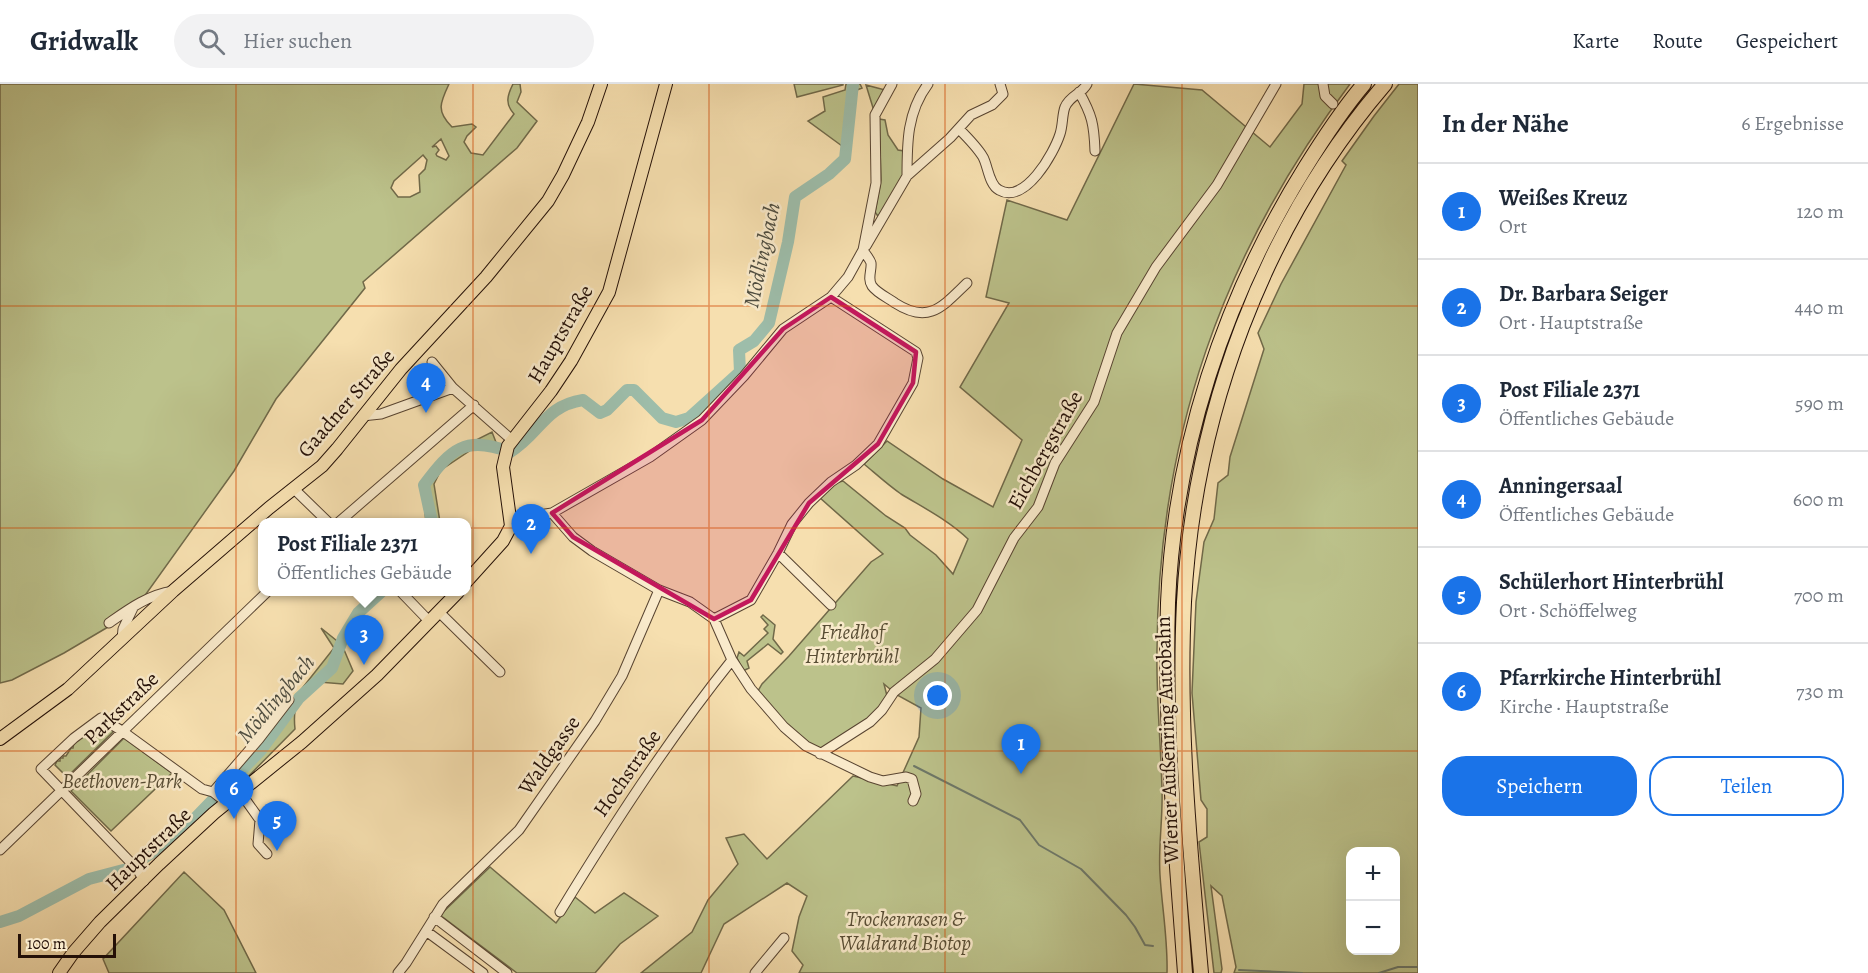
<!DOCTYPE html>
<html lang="de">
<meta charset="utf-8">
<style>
:root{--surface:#fff;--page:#f2f2f3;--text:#1f2937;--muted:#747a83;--line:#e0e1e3;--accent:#1a73e8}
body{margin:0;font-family:Alegreya,serif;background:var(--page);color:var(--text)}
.controls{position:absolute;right:18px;bottom:18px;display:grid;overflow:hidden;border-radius:12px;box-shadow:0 6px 24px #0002}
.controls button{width:54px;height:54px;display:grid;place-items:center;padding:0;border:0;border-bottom:2px solid var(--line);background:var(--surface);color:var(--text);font:30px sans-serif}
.scale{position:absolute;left:18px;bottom:15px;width:98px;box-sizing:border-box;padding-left:6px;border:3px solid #241007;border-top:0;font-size:16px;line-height:21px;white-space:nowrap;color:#241007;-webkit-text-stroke:4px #f9eacb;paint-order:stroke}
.you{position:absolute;left:938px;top:612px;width:21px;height:21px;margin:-15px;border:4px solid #fff;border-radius:50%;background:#1a73e8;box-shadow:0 0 0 9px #1a73e833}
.badge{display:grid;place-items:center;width:39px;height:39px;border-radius:50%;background:var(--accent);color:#fff;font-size:20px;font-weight:700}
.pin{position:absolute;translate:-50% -50px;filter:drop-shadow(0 2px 3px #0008)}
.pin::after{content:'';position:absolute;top:32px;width:21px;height:18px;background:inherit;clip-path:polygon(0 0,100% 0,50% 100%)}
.popup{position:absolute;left:258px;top:434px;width:213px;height:78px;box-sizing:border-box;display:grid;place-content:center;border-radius:12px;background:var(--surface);filter:drop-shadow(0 2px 4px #0005);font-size:20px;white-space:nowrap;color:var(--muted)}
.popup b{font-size:22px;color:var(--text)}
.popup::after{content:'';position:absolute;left:50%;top:100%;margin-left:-12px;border:12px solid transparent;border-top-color:var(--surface)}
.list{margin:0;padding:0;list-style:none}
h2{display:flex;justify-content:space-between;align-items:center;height:78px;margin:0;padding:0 24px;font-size:26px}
h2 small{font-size:20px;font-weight:400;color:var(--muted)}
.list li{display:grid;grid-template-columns:39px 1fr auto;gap:18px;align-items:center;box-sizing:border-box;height:96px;padding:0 24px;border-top:2px solid var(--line)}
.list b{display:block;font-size:22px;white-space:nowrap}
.list p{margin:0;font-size:20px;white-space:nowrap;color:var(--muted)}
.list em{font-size:20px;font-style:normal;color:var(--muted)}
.actions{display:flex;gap:12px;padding:18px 24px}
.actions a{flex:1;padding:14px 0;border:2px solid var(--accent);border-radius:24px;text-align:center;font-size:21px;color:var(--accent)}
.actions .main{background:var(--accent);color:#fff}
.icon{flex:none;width:33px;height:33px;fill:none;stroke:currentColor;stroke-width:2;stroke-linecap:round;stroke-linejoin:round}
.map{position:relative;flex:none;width:1418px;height:889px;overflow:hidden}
header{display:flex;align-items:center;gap:36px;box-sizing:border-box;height:84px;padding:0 30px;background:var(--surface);border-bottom:2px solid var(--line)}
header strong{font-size:28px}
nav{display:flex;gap:33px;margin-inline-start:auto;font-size:21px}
.search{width:420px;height:54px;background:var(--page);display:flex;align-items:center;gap:15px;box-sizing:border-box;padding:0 21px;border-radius:33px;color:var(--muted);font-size:22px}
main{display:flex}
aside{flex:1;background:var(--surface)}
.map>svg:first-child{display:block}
</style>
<header>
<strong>Gridwalk</strong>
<div class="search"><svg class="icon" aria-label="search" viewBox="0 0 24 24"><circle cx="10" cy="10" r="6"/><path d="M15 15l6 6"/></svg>Hier suchen</div>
<nav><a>Karte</a><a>Route</a><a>Gespeichert</a></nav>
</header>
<main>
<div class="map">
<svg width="1418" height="889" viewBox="0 0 1418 889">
<rect width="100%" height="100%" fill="#f6dfaf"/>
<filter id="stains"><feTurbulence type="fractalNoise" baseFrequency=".00333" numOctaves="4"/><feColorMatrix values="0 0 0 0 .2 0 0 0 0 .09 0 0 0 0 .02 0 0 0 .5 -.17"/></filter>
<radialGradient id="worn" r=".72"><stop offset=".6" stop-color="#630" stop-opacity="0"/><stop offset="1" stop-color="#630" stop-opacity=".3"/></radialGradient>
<!-- green -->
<path fill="#bcc28b" stroke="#706949" stroke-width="1.5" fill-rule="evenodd" d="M0,0H449C440,19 436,27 452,43L472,40L476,43L467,52L464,58L471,69L483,71L514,30C505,20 507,12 513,0H520L521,8L517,18L537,37L517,64L363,198L365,204L276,315L234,387L136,524L108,543L64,569L12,596L0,599ZM441,55L449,72L446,76L437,72L436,70L439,66L436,62L432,63ZM423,71L427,76L425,85L419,91L420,108L410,113H398L391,104L394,97Z
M794,0H843V1L797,13Z
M846,0H860L862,4L849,9L842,62L808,37L825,27L823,13L845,6Z
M1134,0L1202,6L1270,63L1302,20L1304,0H1350C1222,170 1158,353 1157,566C1156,613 1161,660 1162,707C1163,735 1158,763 1160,791C1162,824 1168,856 1167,889H799L803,881L792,867L799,833L807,812L787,799L724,840L701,889H641L692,848L708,816L738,780L726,754L744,750L767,775L853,692L897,702L919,653L921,624L897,611L884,600L888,616L882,626L823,664C804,666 770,621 758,607L762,600L789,572L871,478L883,470L819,413L835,399L843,397L886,432L905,444L910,451L936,471L953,490L968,455C948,436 924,424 901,410C888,401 876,390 864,380L887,357L943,395L993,423L1022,356L960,303L1009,219L986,213L1007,116L1067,136Z
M1399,0H1418V889H1234L1236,883L1222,812L1211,802L1222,885L1221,889H1214L1199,758L1207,753V725L1201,716L1192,609L1196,518L1204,458L1214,435L1218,399L1228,391L1230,373L1264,265L1258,249L1281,200L1346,81L1342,77L1374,32ZM1350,768H1396V866H1350Z
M866,1L885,6L874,27Z
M879,35L885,36L888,51L898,66L904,67L905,88L880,135L875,128L881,96Z
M492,348L499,366H471L441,386L434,400L440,438H426L422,401L466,361Z
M763,531L775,541L773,555L783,568L781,570L768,560L747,577L749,584L743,587L737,574L739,568L744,572L768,549L764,545L768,541L761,533Z
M321,544L342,561L353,587L343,600L319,598C300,615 292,617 295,645L232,709L221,707L334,564Z
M108,641L115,646L67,693L55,681L57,677H60V674H63V672H66L71,664H73L74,658L78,655Z
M124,654L172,689L111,747L71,707Z
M490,783L556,839L575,813L595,829L624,809L658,832L620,860L595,889H517L440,831Z
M184,788L224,826L256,889H109L103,875Z"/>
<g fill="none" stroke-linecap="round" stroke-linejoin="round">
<!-- stream -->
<path stroke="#6d7869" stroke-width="2" d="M914,682L1020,736L1039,761L1081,785L1126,831L1135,843L1145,861L1153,862
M1239,886L1302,889
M1379,889L1398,883H1418"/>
<!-- river -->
<path stroke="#9dbdaa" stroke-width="12" d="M432,438L424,401C451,365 465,351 510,368C540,350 544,322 583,316L600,329L607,326L627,306H634L662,334L676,338L689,334L740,288L739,266L754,257L769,239L788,158L795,113L829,90L845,75L853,0
M0,838L19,832L89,795L127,785L179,751L261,666L299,614L332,584L343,554L358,529L381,508"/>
<!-- minor casing -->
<g stroke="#584431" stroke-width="11">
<path id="minor" d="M1323,0L1325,12L1333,20
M1079,8C1092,31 1094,40 1095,67
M959,45C967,53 977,63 983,73C988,82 989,101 999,106C1025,121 1054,69 1060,50C1063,41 1062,31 1065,23C1070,11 1082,10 1087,0
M907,92C907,59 907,28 928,0
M866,162L907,92L950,54L971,31L992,21L1003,10L1000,0
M863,166C865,170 870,175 871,179C872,186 867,195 872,202C877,209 888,214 895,219C929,241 943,222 967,199
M432,278L453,304L512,356
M362,332L381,330L453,304
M293,404L328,438
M552,429L573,453L592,467L659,506L690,518L714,535L732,576L751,605L784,643L806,662L870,693L883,697L906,693L912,695L916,710L913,717
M339,438L474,321
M511,442L532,432L552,429L650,373L702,336L744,292L783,245L831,213L848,193L863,166L876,99L875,31L892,0
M778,469L831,521
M401,508L430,538
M439,528L500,588
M714,535L751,516L778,469L792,440L809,419L831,398L856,381L878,360L913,299L918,274L916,268L831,213
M109,539C129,525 148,511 173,507
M122,555L123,545L133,524
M820,670L870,638L882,626L894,608L935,575L977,526L1014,454L1038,423L1055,379L1094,318L1117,249L1156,183L1217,101L1276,0
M213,708L259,655L289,616
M240,708L260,736L258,760L267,770
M0,766L267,508
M144,797L138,786L41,685L74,654L101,634L122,647L202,705L213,708L227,719
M560,828C613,741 668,656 732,576
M434,833L507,889
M426,847L483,889
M398,889L406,879L443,820L519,746L595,637L622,592L659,506
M755,889L784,854"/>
</g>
<!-- major casing -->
<g stroke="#241007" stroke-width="14">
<path id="major" d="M466,498L503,457L511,442L503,383L508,362L551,307L571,277L609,208L666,0
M0,655L68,605L173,507L269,424L322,382L337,365L401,285L486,193L548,117L563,91L588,38L601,0
M59,889L73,869L100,838L159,780L214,729L302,658L377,591L458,508"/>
</g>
<!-- highway casing -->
<g stroke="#241007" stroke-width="16">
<path id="highway" d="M1185,889C1176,766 1164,642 1168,519C1174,365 1224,214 1305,84C1323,55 1342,26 1364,0
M1201,889C1190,766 1178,641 1184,518C1194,331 1263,142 1385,0"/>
</g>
<!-- minor -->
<use href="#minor" stroke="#f9eacb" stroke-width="9"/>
<!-- major -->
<use href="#major" stroke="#f6dfaf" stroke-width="12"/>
<!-- highway -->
<use href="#highway" stroke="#f6dfaf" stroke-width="14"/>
</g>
<!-- marked area -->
<path fill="#c2185b" fill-opacity="0.2" stroke="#c2185b" stroke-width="4.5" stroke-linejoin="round" d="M831,213L916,268L913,299L878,360L809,419L751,516L714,535L573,453L552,429L702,336L783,245Z"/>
<!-- grid -->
<path fill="none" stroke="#d4520c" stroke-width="1.5" stroke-opacity="0.55" d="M236,0V889M473,0V889M709,0V889M945,0V889M1182,0V889M0,222H1418M0,444H1418M0,667H1418"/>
<g text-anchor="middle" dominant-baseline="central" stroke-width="5" stroke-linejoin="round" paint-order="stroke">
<!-- street labels -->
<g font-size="21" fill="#241007" stroke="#f9eacb">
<text transform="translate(560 250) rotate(-60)">Hauptstraße</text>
<text transform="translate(346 319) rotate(-49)">Gaadner Straße</text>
<text transform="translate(1045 366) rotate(-61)">Eichbergstraße</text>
<text transform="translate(121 624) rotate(-44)">Parkstraße</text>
<text transform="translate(1167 656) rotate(-92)">Wiener Außenring Autobahn</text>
<text transform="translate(549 671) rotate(-55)">Waldgasse</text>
<text transform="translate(627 689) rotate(-55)">Hochstraße</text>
<text transform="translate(148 765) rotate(-44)">Hauptstraße</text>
</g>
<!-- park labels -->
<g font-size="21" font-style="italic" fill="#594e35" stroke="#f9eacb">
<text x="852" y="548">Friedhof<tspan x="852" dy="24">Hinterbrühl</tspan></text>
<text x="122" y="697">Beethoven-Park</text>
<text x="905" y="835">Trockenrasen &amp;<tspan x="905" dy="24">Waldrand Biotop</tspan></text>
</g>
<!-- water labels -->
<g font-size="22" font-style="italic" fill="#4e4d40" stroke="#f9eacb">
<text transform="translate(762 171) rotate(-78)">Mödlingbach</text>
<text transform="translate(276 615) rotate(-50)">Mödlingbach</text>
</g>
</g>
<rect width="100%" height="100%" filter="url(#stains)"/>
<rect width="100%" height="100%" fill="url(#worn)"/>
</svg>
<div class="controls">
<button>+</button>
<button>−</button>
</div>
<div class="scale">100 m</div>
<div class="you"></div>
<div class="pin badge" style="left:1021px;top:690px">1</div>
<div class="pin badge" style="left:531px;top:470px">2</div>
<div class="pin badge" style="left:364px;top:581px">3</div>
<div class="popup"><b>Post Filiale 2371</b>Öffentliches Gebäude</div>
<div class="pin badge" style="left:426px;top:329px">4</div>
<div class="pin badge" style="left:277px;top:767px">5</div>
<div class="pin badge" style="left:234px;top:735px">6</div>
</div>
<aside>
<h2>In der Nähe<small>6 Ergebnisse</small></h2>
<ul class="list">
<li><span class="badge">1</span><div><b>Weißes Kreuz</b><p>Ort</p></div><em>120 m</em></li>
<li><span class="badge">2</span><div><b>Dr. Barbara Seiger</b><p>Ort · Hauptstraße</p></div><em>440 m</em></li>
<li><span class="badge">3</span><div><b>Post Filiale 2371</b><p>Öffentliches Gebäude</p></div><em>590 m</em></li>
<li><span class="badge">4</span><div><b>Anningersaal</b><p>Öffentliches Gebäude</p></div><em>600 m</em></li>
<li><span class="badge">5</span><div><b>Schülerhort Hinterbrühl</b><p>Ort · Schöffelweg</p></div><em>700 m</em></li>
<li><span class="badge">6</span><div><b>Pfarrkirche Hinterbrühl</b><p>Kirche · Hauptstraße</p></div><em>730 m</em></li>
</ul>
<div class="actions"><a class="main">Speichern</a><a>Teilen</a></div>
</aside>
</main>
